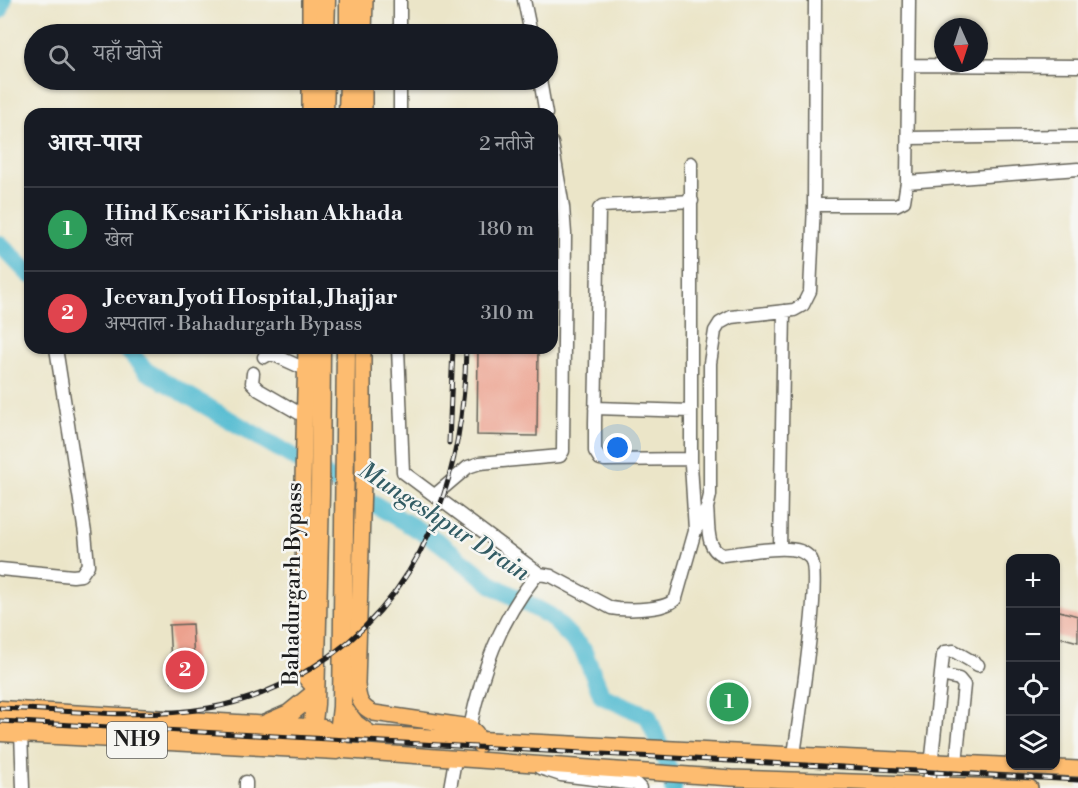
<!DOCTYPE html>
<html lang="hi">
<meta charset="utf-8">
<style>
:root{--surface:#171b24;--page:#20242c;--text:#f1f3f6;--muted:#9ea1a6;--line:#363941;--accent:#1f6fb2}
body{margin:0;font-family:"Libre Bodoni","Noto Serif Devanagari",serif;background:var(--page);color:var(--text)}
.controls{position:absolute;right:18px;bottom:18px;display:grid;overflow:hidden;border-radius:12px;box-shadow:0 2px 4px #0004}
.controls button{width:54px;height:54px;display:grid;place-items:center;padding:0;border:0;border-bottom:2px solid var(--line);background:var(--surface);color:var(--text);font:30px sans-serif}
.compass{position:absolute;left:934px;top:18px;width:54px;height:54px;border-radius:50%;background:var(--surface);box-shadow:0 2px 4px #0004;rotate:177deg}
.you{position:absolute;left:618px;top:448px;width:21px;height:21px;margin:-15px;border:4px solid #fff;border-radius:50%;background:#1a73e8;box-shadow:0 0 0 9px #1a73e833}
.badge{display:grid;place-items:center;width:39px;height:39px;border-radius:50%;background:var(--accent);color:#fff;font-size:20px;font-weight:700}
.pin{position:absolute;translate:-50% -50%;border:3px solid #fff;box-shadow:0 2px 6px #0006}
.list{margin:0;padding:0;list-style:none}
h2{display:flex;justify-content:space-between;align-items:center;height:78px;margin:0;padding:0 24px;font-size:26px}
h2 small{font-size:20px;font-weight:400;color:var(--muted)}
.list li{display:grid;grid-template-columns:39px 1fr auto;gap:18px;align-items:center;box-sizing:border-box;height:84px;padding:0 24px;border-top:2px solid var(--line)}
.list b{display:block;font-size:22px;white-space:nowrap}
.list p{margin:0;font-size:20px;white-space:nowrap;color:var(--muted)}
.list em{font-size:20px;font-style:normal;color:var(--muted)}
.icon{flex:none;width:33px;height:33px;fill:none;stroke:currentColor;stroke-width:2;stroke-linecap:round;stroke-linejoin:round}
.map{position:relative;flex:none;width:1078px;height:788px;overflow:hidden}
.search{position:absolute;background:var(--surface);box-shadow:0 2px 4px #0004;left:24px;top:24px;width:534px;height:66px;display:flex;align-items:center;gap:15px;box-sizing:border-box;padding:0 21px;border-radius:33px;color:var(--muted);font-size:22px}
.panel{position:absolute;background:var(--surface);box-shadow:0 2px 4px #0004;left:24px;top:108px;width:534px;height:246px;border-radius:18px}
.map>svg:first-child{display:block}
</style>
<div class="map">
<svg width="1078" height="788" viewBox="0 0 1078 788">
<rect width="100%" height="100%" fill="#f6f6f2"/>
<filter id="ink" filterUnits="userSpaceOnUse"><feTurbulence type="fractalNoise" baseFrequency=".0167" numOctaves="2"/><feDisplacementMap in="SourceGraphic" scale="12" xChannelSelector="R" yChannelSelector="G"/><feConvolveMatrix kernelMatrix="1 2 1 2 8 2 1 2 1" color-interpolation-filters="sRGB"/></filter>
<filter id="wash" filterUnits="userSpaceOnUse"><feTurbulence type="fractalNoise" baseFrequency=".008" numOctaves="4" result="noise"/><feDisplacementMap in="SourceGraphic" scale="24" xChannelSelector="R" yChannelSelector="G"/><feGaussianBlur stdDeviation="1.35" result="paint"/><feColorMatrix in="noise" values="0 0 0 0 0 0 0 0 0 0 0 0 0 0 0 0 0 1.4 0 .05"/><feComposite in="paint" operator="in"/></filter>
<g filter="url(#wash)">
<rect width="100%" height="100%" fill="#ebe5c8"/>
<g fill="none" stroke-linecap="round" stroke-linejoin="round">
<!-- river -->
<path stroke="#54bcd1" stroke-width="18" d="M0,10L3,0
M0,244L30,275
M126,348L146,371L439,542L494,586L550,616L583,650L602,696L648,716L674,783L673,788"/>
</g>
<g id="blocks">
<!-- building -->
<path fill="#eca18e" d="M478,348H538L537,436L477,435Z
M1056,610L1078,616V642L1056,636Z
M192,624L195,680L172,681L169,625Z"/>
</g>
</g>
<g filter="url(#ink)">
<use href="#blocks" fill-opacity="0" stroke="#646258" stroke-width="1.5"/>
<g fill="none" stroke-linecap="round" stroke-linejoin="round">
<!-- minor casing -->
<g stroke="#646258" stroke-width="15">
<path id="minor" d="M400,0V34
M524,0L531,34
M909,65L1078,66
M540,80L546,114
M400,114V80
M908,138L1078,136
M691,163V464L695,530
M907,182L1078,169
M814,205H896L904,201L907,182L909,0
M398,348L403,472L540,574
M264,357L269,354H272L305,369
M253,373L252,383L259,390L304,416
M595,408L691,411
M691,459L605,460L600,459L595,451V423L599,209L602,206L692,201
M435,495L468,467L480,463L560,456L563,451L565,234L563,207L552,143
M707,508C709,523 705,550 723,555C742,553 783,545 800,551C803,552 809,556 811,559C822,578 798,724 794,755
M780,549L784,311
M0,569L73,576L81,575L88,565L85,533L56,348
M941,675L959,679L964,685L956,763
M470,727C482,671 499,622 535,577L540,574L551,576L611,608L618,609C632,610 668,610 676,598L695,531L707,508L710,495V363L715,331L720,323L731,317L794,310L803,305L810,291L814,205L815,0
M21,733L23,788
M540,768L561,775L636,784L640,788
M246,782V788
M929,784L943,655L945,652L954,651L978,665
M450,788L455,760
M942,788L945,762"/>
</g>
<!-- major casing -->
<g stroke="#646258" stroke-width="18">
<path id="major" d="M310,34V0
M364,34L365,0
M310,114V80
M364,114V80
M306,348L303,481L304,676L315,689
M363,348V482L357,684C358,699 360,707 374,713L470,727L476,733L479,745
M340,730L369,734L1078,769
M337,750L731,778L1030,788"/>
</g>
<!-- highway casing -->
<g stroke="#646258" stroke-width="21">
<path id="highway" d="M325,34L326,0
M349,34V0
M324,114L325,80
M348,114L349,80
M342,707L355,724L369,734
M0,710L324,729
M266,724L289,714L315,693
M0,732L337,750L342,707L346,348
M310,749L315,704L320,494L321,348"/>
</g>
<!-- minor -->
<use href="#minor" stroke="#fff" stroke-width="12"/>
<!-- major -->
<use href="#major" stroke="#fdbc6f" stroke-width="15"/>
<!-- highway -->
<use href="#highway" stroke="#fdbc6f" stroke-width="18"/>
<!-- rail casing -->
<g stroke="#1c1c1c" stroke-width="5">
<path id="rail" d="M449,443L453,348
M0,708C69,710 140,720 209,708C246,702 279,688 310,669C425,600 464,475 466,348
M0,721L1078,780"/>
</g>
<!-- rail -->
<use href="#rail" stroke="#f6f6f2" stroke-width="3" stroke-dasharray="9" stroke-linecap="butt"/>
</g>
</g>
<g text-anchor="middle" dominant-baseline="central" stroke-width="5" stroke-linejoin="round" paint-order="stroke">
<!-- shield labels -->
<rect fill="#f6f6f2" stroke="#5d5d5c" stroke-width="1.5" x="107" y="722" width="60" height="36" rx="4.5"/>
<g font-size="21" font-weight="bold" fill="#1c1c1c">
<text x="137" y="740">NH9</text>
</g>
<!-- street labels -->
<g font-size="22" fill="#1c1c1c" stroke="#f6f6f2">
<text transform="translate(293 584) rotate(-89)">Bahadurgarh Bypass</text>
</g>
<!-- water labels -->
<g font-size="24" font-style="italic" fill="#325c64" stroke="#f6f6f2">
<text transform="translate(444 522) rotate(33)">Mungeshpur Drain</text>
</g>
</g>
</svg>
<div class="controls">
<button>+</button>
<button>−</button>
<button><svg class="icon" aria-label="locate" viewBox="0 0 24 24"><circle cx="12" cy="12" r="6"/><path d="M12 2v4M12 18v4M2 12h4M18 12h4"/></svg></button>
<button><svg class="icon" aria-label="layers" viewBox="0 0 24 24"><path d="M12 4l9 5-9 5-9-5zM3 14l9 5 9-5"/></svg></button>
</div>
<svg class="compass" viewBox="-18 -18 36 36"><path d="M0-13l5 13h-10z" fill="#e53935"/><path d="M0 13l5-13h-10z" fill="#9ea1a6"/></svg>
<div class="you"></div>
<div class="pin badge" style="left:729px;top:702px;background:#2e9e5b">1</div>
<div class="pin badge" style="left:185px;top:670px;background:#e0444e">2</div>
<div class="search"><svg class="icon" aria-label="search" viewBox="0 0 24 24"><circle cx="10" cy="10" r="6"/><path d="M15 15l6 6"/></svg>यहाँ खोजें</div>
<section class="panel">
<h2>आस-पास<small>2 नतीजे</small></h2>
<ul class="list">
<li><span class="badge" style="background:#2e9e5b">1</span><div><b>Hind Kesari Krishan Akhada</b><p>खेल</p></div><em>180 m</em></li>
<li><span class="badge" style="background:#e0444e">2</span><div><b>Jeevan Jyoti Hospital, Jhajjar</b><p>अस्पताल · Bahadurgarh Bypass</p></div><em>310 m</em></li>
</ul>
</section>
</div>
